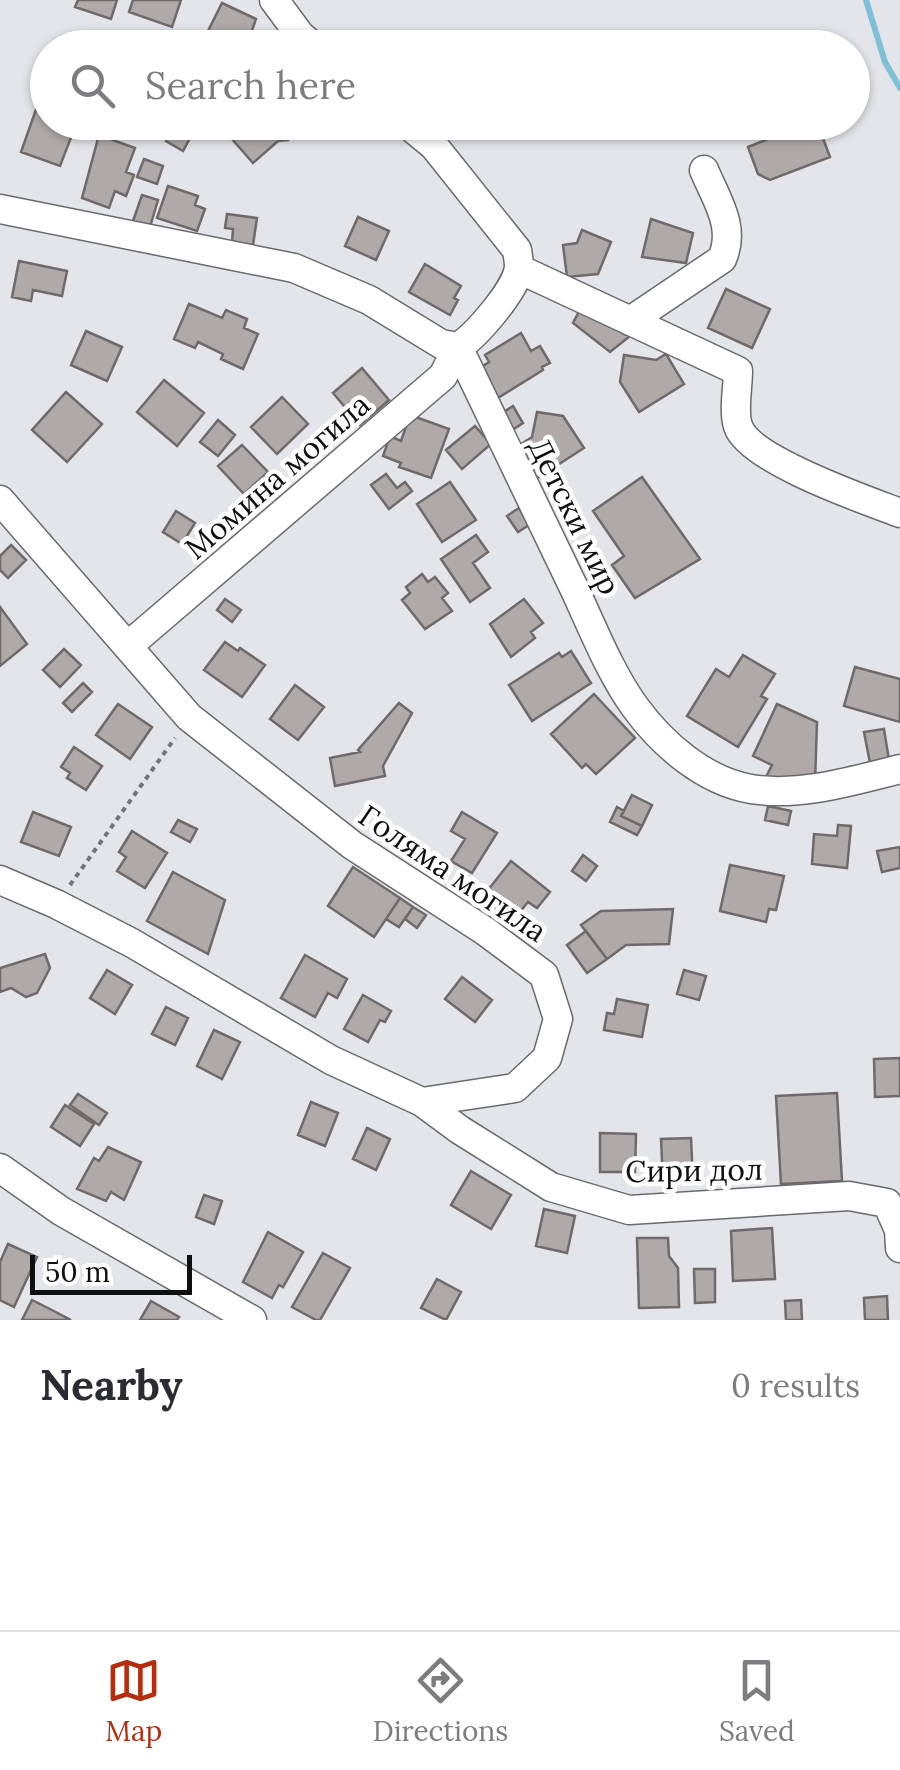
<!DOCTYPE html>
<meta charset="utf-8">
<style>
:root{--surface:#fff;--page:#f7f7f7;--text:#2b2b33;--muted:#7c7c81;--line:#e1e1e2;--accent:#b72c0d}
body{margin:0;font-family:Lora,serif;background:var(--page);color:var(--text)}
.scale{position:absolute;left:30px;bottom:25px;width:162px;box-sizing:border-box;padding-left:10px;border:5px solid #0e0f10;border-top:0;font-size:28px;line-height:35px;white-space:nowrap;color:#0e0f10;-webkit-text-stroke:8px #fff;paint-order:stroke}
.list{margin:0;padding:0;list-style:none}
h2{display:flex;justify-content:space-between;align-items:center;height:130px;margin:0;padding:0 40px;font-size:42px}
h2 small{font-size:32px;font-weight:400;color:var(--muted)}
.icon{flex:none;width:55px;height:55px;fill:none;stroke:currentColor;stroke-width:2;stroke-linecap:round;stroke-linejoin:round}
.map{position:relative;flex:none;width:900px;height:1320px;overflow:hidden}
.search{position:absolute;background:var(--surface);box-shadow:0 2px 8px #0004;left:30px;right:30px;top:30px;height:110px;display:flex;align-items:center;gap:25px;box-sizing:border-box;padding:0 35px;border-radius:55px;color:var(--muted);font-size:38px}
.sheet{height:310px;background:var(--surface)}
nav{display:flex;justify-content:space-around;align-items:center;box-sizing:border-box;height:140px;border-top:2px solid var(--line);background:var(--surface);font-size:28px;color:var(--muted)}
nav a{display:grid;justify-items:center;gap:5px}
nav .on{color:var(--accent)}
.map>svg:first-child{display:block}
</style>
<div class="map">
<svg width="900" height="1320" viewBox="0 0 900 1320">
<rect width="100%" height="100%" fill="#e3e5ea"/>
<g fill="none" stroke-linecap="round" stroke-linejoin="round">
<!-- stream -->
<path stroke="#7ec0d7" stroke-width="6" d="M866,0L885,62L900,88"/>
</g>
<!-- building -->
<path fill="#b0a9a9" stroke="#6f6a69" stroke-width="2.5" d="M78,0H117L111,19L75,7Z
M133,0H181L172,27L129,12Z
M222,3L256,19L246,48L200,47Z
M38,104L48,108V122H77L60,166L21,152Z
M177,122H188L196,127L183,151L166,141Z
M217,122H312L288,140L278,141L253,163Z
M810,122H817L830,157L770,180L758,174L748,147Z
M99,135L135,148L126,172L134,175L126,196L115,191L109,208L82,198Z
M144,159L163,166L157,184L137,177Z
M168,186L198,196L195,205L205,209L197,231L157,218Z
M142,195L158,200L150,227L133,221Z
M227,214L257,218L253,245L232,242L233,229L225,228Z
M358,217L389,231L376,260L345,246Z
M651,219L693,233L686,263L642,257Z
M582,230L611,242L598,274L567,277L563,245L577,243Z
M19,261L67,271L62,296L33,290L31,301L12,297Z
M425,264L461,286L454,298L458,300L450,315L409,292Z
M726,289L770,309L752,348L708,328Z
M189,304L222,318L226,310L247,319L244,328L258,334L243,369L221,359L223,354L198,342L195,348L174,339Z
M582,306L635,332L610,352L573,323Z
M86,331L122,347L107,381L71,365Z
M521,333L531,351L540,346L550,363L542,367L543,370L493,401L475,371L489,362L485,355Z
M666,354L684,384L639,412L620,382L624,355L656,360Z
M362,368L389,400L360,425L333,393Z
M164,380L204,413L177,446L137,412Z
M66,392L102,424L67,462L32,430Z
M282,397L308,424L277,454L251,427Z
M513,406L523,423L509,432L499,415Z
M537,412L563,416L584,448L536,479L515,448L532,437Z
M410,415L449,429L431,478L399,467L401,463L383,456L390,436L401,441Z
M218,420L235,435L218,456L200,442Z
M475,426L491,444L462,469L446,450Z
M242,445L268,472L244,494L218,466Z
M386,474L397,488L405,482L412,491L389,509L371,485Z
M642,477L700,559L635,598L612,565L624,556L593,511Z
M450,482L476,520L442,542L417,504Z
M519,508L529,525L518,532L507,516Z
M176,511L195,523L182,544L163,532Z
M476,535L488,552L473,563L490,588L470,602L441,559Z
M11,545L26,560L8,578L0,570V556Z
M422,574L428,582L435,577L448,593L442,598L452,611L425,629L402,600L410,593L406,587Z
M225,599L241,610L232,622L217,610Z
M524,599L543,623L531,632L535,638L511,657L490,624Z
M0,607L27,644L0,666Z
M225,642L238,651L240,648L265,665L242,697L204,670Z
M64,649L81,665L60,687L43,670Z
M571,651L591,683L532,721L509,685L559,653L562,657Z
M743,655L775,674L761,696L767,699L738,747L687,716L716,669L729,677Z
M855,667L900,679V722L844,706Z
M83,683L92,692L72,712L63,703Z
M295,685L324,707L298,740L270,719Z
M594,694L635,738L596,774L586,764L582,768L551,734Z
M399,703L412,713L383,766L385,776L335,786L330,758L360,752L358,750Z
M118,704L152,727L130,759L96,735Z
M777,704L817,722L815,783L764,781L772,765L753,756Z
M884,729L889,760L870,763L864,732Z
M74,747L102,766L86,790L67,778L70,773L61,767Z
M632,795L652,805L642,826L621,816Z
M768,806L791,811L788,825L765,820Z
M617,807L624,811L621,816L642,826L637,835L610,822Z
M33,812L71,827L59,856L21,842Z
M462,812L497,833L472,873L451,861L465,839L451,831Z
M178,820L197,829L190,842L171,832Z
M838,825L851,826L847,868L812,864L814,834L837,836Z
M132,831L167,853L145,888L117,871L126,857L119,852Z
M900,847V868L882,872L877,851Z
M583,855L597,866L586,881L572,871Z
M511,861L550,892L537,908L528,902L515,918L511,915L507,921L480,900Z
M730,865L784,876L776,910L769,909L766,922L720,911Z
M353,867L400,898L374,937L328,906Z
M173,872L225,900L208,954L147,921Z
M400,898L413,907L399,927L386,919Z
M413,907L426,915L417,928L405,919Z
M673,909L669,944L626,945L607,959L581,925L601,911Z
M586,931L607,959L587,973L567,945Z
M45,954L50,968L37,993L26,997L11,988L0,992V968Z
M305,955L347,979L337,998L328,993L315,1017L281,998Z
M107,970L132,985L115,1014L90,998Z
M684,970L706,976L699,1000L677,994Z
M462,977L492,1000L475,1022L445,999Z
M363,995L391,1011L385,1022L380,1020L368,1042L344,1029Z
M617,999L648,1005L642,1037L604,1030L607,1013L614,1014Z
M166,1007L188,1018L175,1045L152,1034Z
M214,1030L240,1042L222,1079L197,1066Z
M900,1058V1096L875,1097L874,1059Z
M837,1093L842,1181L781,1184L776,1096Z
M78,1094L107,1113L99,1125L70,1105Z
M311,1102L338,1113L325,1146L298,1135Z
M65,1105L94,1124L80,1146L51,1127Z
M367,1128L390,1139L376,1170L353,1159Z
M600,1133L636,1134L635,1172H600Z
M691,1138L693,1182L663,1183L661,1139Z
M108,1147L141,1162L124,1200L111,1192L106,1201L77,1189L94,1158L99,1161Z
M471,1171L511,1195L491,1229L451,1205Z
M204,1195L222,1201L214,1224L196,1217Z
M544,1209L575,1216L567,1253L536,1246Z
M772,1228L775,1279L733,1281L731,1231Z
M268,1232L303,1252L283,1287L279,1285L272,1298L243,1282Z
M637,1238H668L669,1256L678,1268L679,1307L639,1308Z
M8,1244L37,1257L14,1307L0,1300V1262Z
M323,1253L350,1268L320,1320H316L292,1307Z
M694,1269H715V1302L695,1303Z
M437,1279L461,1292L446,1320L421,1308Z
M887,1296L888,1320H865L864,1298Z
M32,1300L48,1308L71,1320H22Z
M801,1300L802,1320H786L785,1301Z
M151,1301L179,1317L177,1320H140Z"/>
<g fill="none" stroke-linecap="round" stroke-linejoin="round">
<!-- minor casing -->
<g stroke="#686a6e" stroke-width="31">
<path id="minor" d="M274,0L300,35L315,48
M405,122L434,146L517,250C518,256 519,262 519,267C517,289 476,336 458,347
M0,209L294,268L369,300L441,344L458,347
M519,269L738,371C738,387 733,411 738,426C749,460 866,500 900,513
M630,321L722,259C736,227 717,201 704,170
M458,347C496,426 534,506 573,586C592,626 609,671 635,707C662,744 704,781 751,789C800,797 852,781 900,769
M0,500L189,717L352,845L485,931L544,975L558,1019L547,1058L515,1088L422,1102
M128,646L443,376L458,347
M0,880L56,904L132,943L331,1060L422,1102L460,1130L551,1187L629,1210L849,1196L887,1203L899,1230L900,1248
M0,1168L61,1211L252,1320"/>
</g>
<!-- path -->
<path stroke="#727476" stroke-width="4" stroke-dasharray="5 5" stroke-linecap="butt" d="M70,885L175,738"/>
<!-- minor -->
<use href="#minor" stroke="#fff" stroke-width="28"/>
</g>
<g text-anchor="middle" dominant-baseline="central" stroke-width="9" stroke-linejoin="round" paint-order="stroke">
<!-- street labels -->
<g font-size="30" fill="#0e0f10" stroke="#fff">
<text transform="translate(277 476) rotate(-41)">Момина могила</text>
<text transform="translate(575 516) rotate(64)">Детски мир</text>
<text transform="translate(453 873) rotate(34)">Голяма могила</text>
<text transform="translate(694 1170) rotate(-1)">Сири дол</text>
</g>
</g>
</svg>
<div class="scale">50 m</div>
<div class="search"><svg class="icon" aria-label="search" viewBox="0 0 24 24"><circle cx="10" cy="10" r="6"/><path d="M15 15l6 6"/></svg>Search here</div>
</div>
<section class="sheet">
<h2>Nearby<small>0 results</small></h2>
<ul class="list">
</ul>
</section>
<nav>
<a class="on"><svg class="icon" aria-label="map" viewBox="0 0 24 24"><path d="M3 6l6-2 6 2 6-2v14l-6 2-6-2-6 2zM9 4v14M15 6v14"/></svg>Map</a>
<a><svg class="icon" aria-label="directions" viewBox="0 0 24 24"><path d="M12 3l9 9-9 9-9-9zM9 14v-3h6M13 9l2 2-2 2"/></svg>Directions</a>
<a><svg class="icon" aria-label="saved" viewBox="0 0 24 24"><path d="M7 4h10v16l-5-4-5 4z"/></svg>Saved</a>
</nav>
